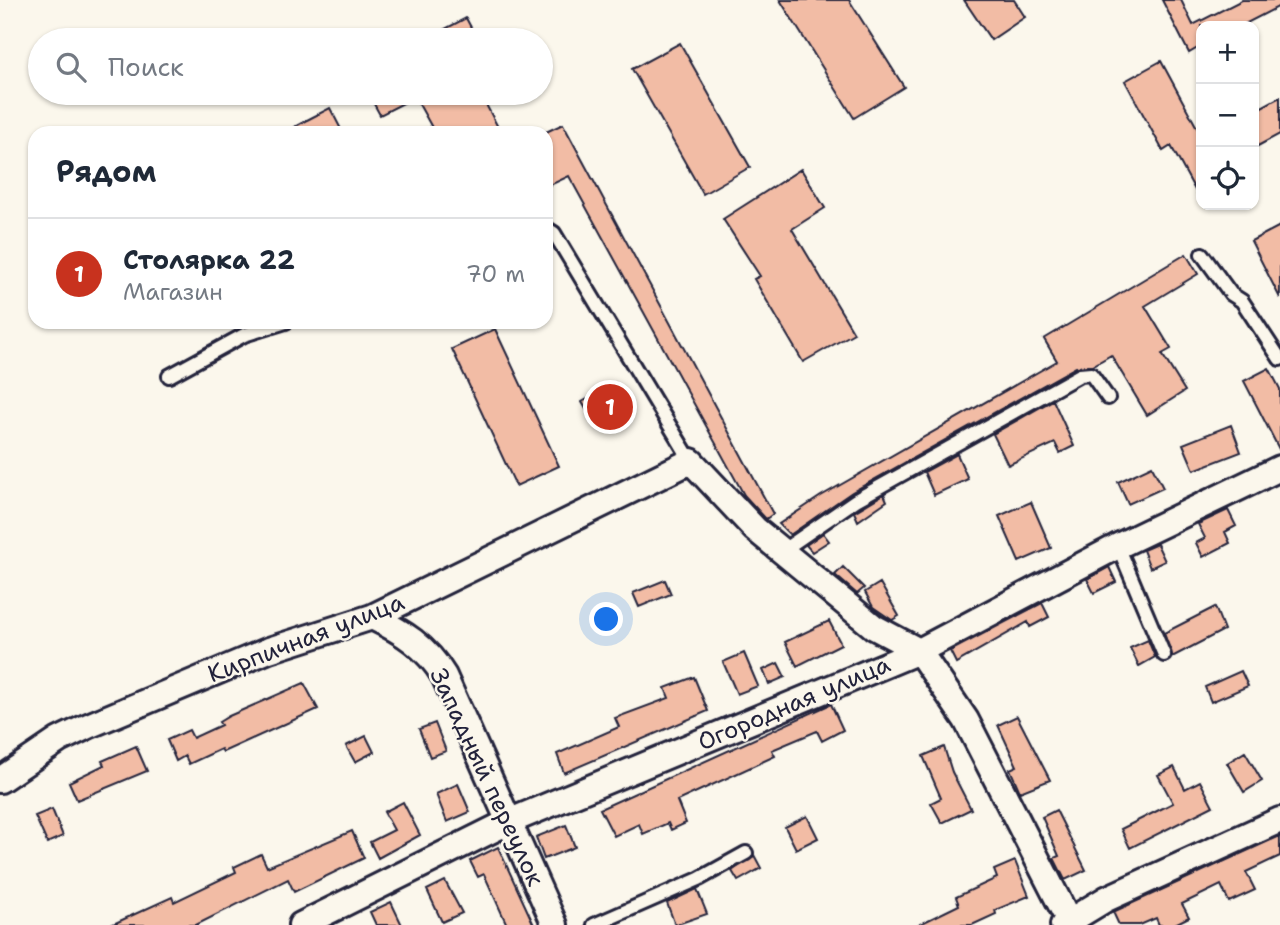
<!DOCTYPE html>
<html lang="ru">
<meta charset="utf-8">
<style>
:root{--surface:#fff;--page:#f2f2f3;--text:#1f2937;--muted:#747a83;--line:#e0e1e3;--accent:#c8321e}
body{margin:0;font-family:"Shantell Sans",sans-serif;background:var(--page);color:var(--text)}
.controls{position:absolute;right:21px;top:21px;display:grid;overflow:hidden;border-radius:14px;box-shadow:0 2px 5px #0004}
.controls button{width:63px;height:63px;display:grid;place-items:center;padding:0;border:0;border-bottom:2px solid var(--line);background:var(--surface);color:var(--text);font:35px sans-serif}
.you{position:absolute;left:607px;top:620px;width:24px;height:24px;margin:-18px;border:5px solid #fff;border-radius:50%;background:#1a73e8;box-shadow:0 0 0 10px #1a73e833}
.badge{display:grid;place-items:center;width:46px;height:46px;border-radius:50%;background:var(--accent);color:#fff;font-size:23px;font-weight:700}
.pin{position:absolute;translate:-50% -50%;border:4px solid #fff;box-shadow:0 2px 7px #0006}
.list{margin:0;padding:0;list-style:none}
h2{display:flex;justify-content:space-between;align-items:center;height:91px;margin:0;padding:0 28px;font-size:30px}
h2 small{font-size:23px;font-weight:400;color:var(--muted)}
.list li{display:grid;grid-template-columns:46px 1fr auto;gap:21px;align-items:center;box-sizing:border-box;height:112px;padding:0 28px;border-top:2px solid var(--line)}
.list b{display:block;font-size:26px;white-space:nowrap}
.list p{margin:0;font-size:23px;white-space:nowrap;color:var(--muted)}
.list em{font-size:23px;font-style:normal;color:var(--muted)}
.icon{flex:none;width:38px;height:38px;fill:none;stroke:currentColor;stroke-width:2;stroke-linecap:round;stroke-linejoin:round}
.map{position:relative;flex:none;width:1280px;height:925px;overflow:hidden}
.search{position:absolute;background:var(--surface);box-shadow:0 2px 5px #0004;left:28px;top:28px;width:525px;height:77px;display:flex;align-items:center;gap:18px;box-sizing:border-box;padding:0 24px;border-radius:38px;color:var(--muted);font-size:26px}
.panel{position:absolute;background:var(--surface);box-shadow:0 2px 5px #0004;left:28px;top:126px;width:525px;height:203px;border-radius:21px}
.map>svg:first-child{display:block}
</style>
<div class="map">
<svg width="1280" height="925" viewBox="0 0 1280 925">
<rect width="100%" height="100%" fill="#fbf7ec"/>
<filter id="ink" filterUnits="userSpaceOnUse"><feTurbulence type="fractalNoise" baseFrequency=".0143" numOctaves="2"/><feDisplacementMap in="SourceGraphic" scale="14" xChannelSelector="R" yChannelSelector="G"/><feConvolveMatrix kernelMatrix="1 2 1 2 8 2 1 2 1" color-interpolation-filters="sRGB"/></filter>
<g filter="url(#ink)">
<!-- building -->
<path fill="#f2bca5" stroke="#22223b" stroke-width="2" d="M780,0H849L904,87L854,118Z
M964,0H1014L1025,17L991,40Z
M1162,0H1181L1193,25L1242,0H1280V6L1241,26H1201V46L1189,53Z
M466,18L475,35L465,40H424Z
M680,43L750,167L703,194L632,69Z
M1161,61L1201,135V201L1171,146L1163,151L1125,81Z
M368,93H480L501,133H435L415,97L380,115Z
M1280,97V134L1254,148V111Z
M330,108L343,133H284L307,120Z
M563,124L773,514L766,519L744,495L569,176L546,187V132Z
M801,169L825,208L792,229L854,333L803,362L754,279L760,276L723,219Z
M1280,226V298L1251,241Z
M1186,254L1198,274L1145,306L1171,349L1162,354L1185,391L1147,415L1111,355L1092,366L1076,367L852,492L790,535L779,524L821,496L1057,361L1044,339Z
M495,329L559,466L516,486L452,349Z
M1269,368L1280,389V451L1244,381Z
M615,383L626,402L593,421L582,402Z
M1053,400L1074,446L1060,453L1055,443L1008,465L993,434Z
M1231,425L1241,452L1194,470L1183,444Z
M957,454L968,479L934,495L924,472Z
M1152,466L1163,488L1128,504L1118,482Z
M884,494L887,501L858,521L854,512Z
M1031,502L1051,548L1019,562L999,516Z
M1228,510L1236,526L1225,532L1230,543L1203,557L1196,543L1205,538L1198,524Z
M823,533L829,541L812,552L806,545Z
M1157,544L1165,561L1150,568L1143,550Z
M843,567L864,588L857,594L835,575Z
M1109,567L1116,582L1094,593L1087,579Z
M665,580L671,594L639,607L633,593Z
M880,583L899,616L892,620L873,607L865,592Z
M1042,603L1049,617L1030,627L1028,622L956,663L950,651Z
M1215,607L1224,630L1172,657L1164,633Z
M829,621L841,644L797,666L785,642Z
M1148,640L1155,657L1139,666L1130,648Z
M744,653L758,686L737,694L723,662Z
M778,663L785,677L769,684L763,670Z
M1241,671L1248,686L1211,702L1205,687Z
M694,677L708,711L564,773L557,754L619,727L615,718L669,698L665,688Z
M304,683L318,709L223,752L221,749L189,764L185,756L176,761L167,740L189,730L193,738L221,725L219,722L229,716Z
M831,704L843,730L822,741L817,731L772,750L775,756L677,801L686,823L671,830L668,823L643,834L639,824L614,836L600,809Z
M1017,716L1050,780L1020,792L1010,769L1017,766L998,725Z
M435,723L446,751L430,757L419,729Z
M366,736L374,752L355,762L346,746Z
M136,746L147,771L77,800L69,782L104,765L102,761Z
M944,747L952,772L971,809L942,823L931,803L941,798L923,756Z
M1245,752L1262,781L1244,792L1227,763Z
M1174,767L1185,789L1200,781L1213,806L1130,848L1121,829L1173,803L1158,775Z
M458,784L470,812L447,822L436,794Z
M403,802L420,835L378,858L370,842L394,830L384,812Z
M52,809L63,836L47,843L35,816Z
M1056,810L1086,870L1065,880L1054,858L1059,856L1042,817Z
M807,816L818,838L796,849L785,827Z
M566,825L575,847L544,859L536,837Z
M352,831L364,858L294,892L288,879L196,925H111L172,897L174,902L236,872L234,867L261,854L267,867Z
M1280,836V856L1246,872L1255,890L1229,902L1221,885L1182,904L1189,917L1173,925H1159L1156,918L1140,925H1119L1113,912Z
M498,847L534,925H507L484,874L478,877L470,861Z
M754,855L761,868L738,881L732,871Z
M1015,861L1029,896L995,910L996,914L972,925H918L959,905L956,897L997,878L994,870Z
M445,881L462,913L442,922L427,890Z
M697,889L707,914L675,925L667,903Z
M391,902L402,925H376L370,912Z"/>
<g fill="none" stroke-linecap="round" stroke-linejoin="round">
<!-- service casing -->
<g stroke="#22223b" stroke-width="18">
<path id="service" d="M546,228L554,233L691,461
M1202,254L1231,294L1242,301L1280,359
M169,376L244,335L286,322
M1118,546L1164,655
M782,551L856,500L1080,375L1091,374L1108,398
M594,925L699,879L746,853"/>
</g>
<!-- minor casing -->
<g stroke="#22223b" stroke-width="30">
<path id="minor" d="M372,617C403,632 426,646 444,676L555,925
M0,780L59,740L88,726L269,650L372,617L691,461L755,529L874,627L919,651L966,720L1071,925
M301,925L508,822L919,651L1118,546L1280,468
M1063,925L1106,899L1280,820"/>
</g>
<!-- service -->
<use href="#service" stroke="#fbf7ec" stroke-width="12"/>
<!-- minor -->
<use href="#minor" stroke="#fbf7ec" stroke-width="24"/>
</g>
</g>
<g text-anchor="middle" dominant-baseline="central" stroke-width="5" stroke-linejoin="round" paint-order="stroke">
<!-- street labels -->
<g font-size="24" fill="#22223b" stroke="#fbf7ec">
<text transform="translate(306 638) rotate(-21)">Кирпичная улица</text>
<text transform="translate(794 703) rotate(-23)">Огородная улица</text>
<text transform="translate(487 777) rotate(65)">Западный переулок</text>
</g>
</g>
</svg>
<div class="controls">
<button>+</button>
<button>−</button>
<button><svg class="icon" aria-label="locate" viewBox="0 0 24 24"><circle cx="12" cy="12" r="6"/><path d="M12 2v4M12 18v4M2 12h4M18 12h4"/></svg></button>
</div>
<div class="you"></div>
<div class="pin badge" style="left:610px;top:407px">1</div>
<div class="search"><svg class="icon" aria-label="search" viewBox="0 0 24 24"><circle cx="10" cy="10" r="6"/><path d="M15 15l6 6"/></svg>Поиск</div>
<section class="panel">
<h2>Рядом<small></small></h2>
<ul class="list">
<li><span class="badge">1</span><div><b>Столярка 22</b><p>Магазин</p></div><em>70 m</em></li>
</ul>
</section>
</div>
